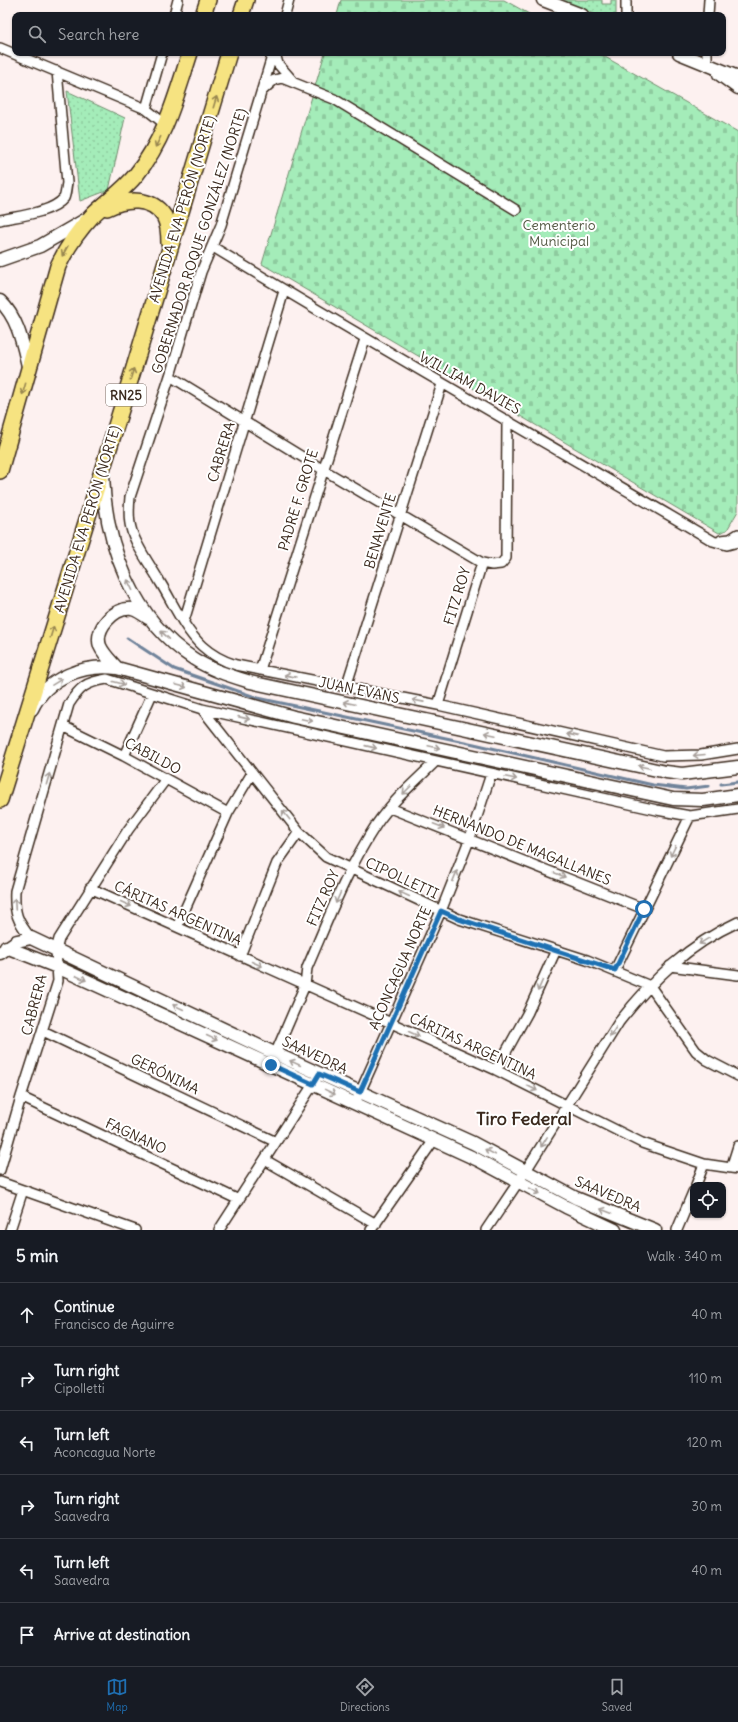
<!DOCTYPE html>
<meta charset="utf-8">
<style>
:root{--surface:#171b24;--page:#20242c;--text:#f1f3f6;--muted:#9ea1a6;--line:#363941;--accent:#1f6fb2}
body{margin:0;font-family:Delius,sans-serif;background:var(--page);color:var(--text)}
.controls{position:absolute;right:12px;bottom:12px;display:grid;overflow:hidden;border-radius:8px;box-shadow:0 1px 3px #0004}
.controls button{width:36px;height:36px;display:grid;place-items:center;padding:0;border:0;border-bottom:1px solid var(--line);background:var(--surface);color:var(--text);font:20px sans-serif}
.stop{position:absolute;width:12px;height:12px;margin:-9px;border:3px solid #1f6fb2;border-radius:50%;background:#fff}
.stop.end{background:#1f6fb2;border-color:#fff;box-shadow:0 1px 4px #0008}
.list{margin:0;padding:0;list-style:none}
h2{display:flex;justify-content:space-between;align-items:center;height:52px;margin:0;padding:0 16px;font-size:17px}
h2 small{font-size:13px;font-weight:400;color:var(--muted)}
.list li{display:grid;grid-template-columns:26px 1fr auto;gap:12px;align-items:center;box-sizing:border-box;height:64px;padding:0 16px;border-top:1px solid var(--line)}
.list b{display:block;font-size:15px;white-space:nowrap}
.list p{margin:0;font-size:13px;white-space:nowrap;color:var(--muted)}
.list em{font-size:13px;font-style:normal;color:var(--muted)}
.icon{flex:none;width:22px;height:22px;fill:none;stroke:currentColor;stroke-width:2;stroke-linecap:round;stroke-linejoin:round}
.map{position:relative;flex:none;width:738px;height:1230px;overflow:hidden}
.search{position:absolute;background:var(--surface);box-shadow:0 1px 3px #0004;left:12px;right:12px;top:12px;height:44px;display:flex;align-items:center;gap:10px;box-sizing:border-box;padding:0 14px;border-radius:8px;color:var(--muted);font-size:15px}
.sheet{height:436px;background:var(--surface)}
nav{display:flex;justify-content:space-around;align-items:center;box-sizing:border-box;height:56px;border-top:1px solid var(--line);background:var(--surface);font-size:11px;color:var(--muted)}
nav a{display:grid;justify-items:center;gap:2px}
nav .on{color:var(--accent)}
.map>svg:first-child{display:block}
</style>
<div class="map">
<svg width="738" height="1230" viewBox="0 0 738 1230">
<defs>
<pattern id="cemetery-stones" width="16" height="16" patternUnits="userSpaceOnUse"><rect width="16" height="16" fill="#a4ecb9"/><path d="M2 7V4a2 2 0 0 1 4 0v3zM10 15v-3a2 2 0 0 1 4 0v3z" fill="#8ecb9f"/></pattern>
<pattern id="park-dots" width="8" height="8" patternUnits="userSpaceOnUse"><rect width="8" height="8" fill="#a4ecb9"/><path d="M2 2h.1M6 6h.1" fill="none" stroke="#8ecb9f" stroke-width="1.8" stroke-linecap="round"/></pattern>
</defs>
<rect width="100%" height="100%" fill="#fdf1f0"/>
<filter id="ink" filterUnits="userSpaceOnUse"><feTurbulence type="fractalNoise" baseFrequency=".025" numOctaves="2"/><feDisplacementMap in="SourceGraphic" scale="8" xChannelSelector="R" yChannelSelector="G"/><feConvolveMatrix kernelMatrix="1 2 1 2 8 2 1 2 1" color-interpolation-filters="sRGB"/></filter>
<g filter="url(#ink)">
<!-- cemetery -->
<path fill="url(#cemetery-stones)" stroke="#708b6c" d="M341,0H504L531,15H337Z
M325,53H598L738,132V511L727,530L719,533L262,264Z"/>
<!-- park -->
<path fill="url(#park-dots)" stroke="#708b6c" d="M559,0H602V4H611V0H616V15H597Z
M67,91L125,118L109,190L80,201Z"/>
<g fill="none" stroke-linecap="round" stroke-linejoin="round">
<!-- stream -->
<path stroke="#6f839a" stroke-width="3" d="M127,638L174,669L258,698L474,744L653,785L686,789L709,786
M721,784L738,782"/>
<!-- minor casing -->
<g stroke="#3b2a1e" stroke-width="12">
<path id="minor" d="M174,15L178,0
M285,15L289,0
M626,15V0
M708,15L709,0
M0,48L146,109
M162,53L146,109L166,125
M273,53L221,225L201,272L170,376L130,497C129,507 128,518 131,528C135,545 151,566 160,582C173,603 184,629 202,646C213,656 223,661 236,665L438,705L663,756L701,755L738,749
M275,53L278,64L292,80
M707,65V53
M262,91L274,80L282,78L334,99L516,210
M0,220C18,216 52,213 64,198C66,194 66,187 67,183L57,71
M213,247C378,348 547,443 713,541L727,545L738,542
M170,376L322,469L482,563
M721,540L730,539L738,534
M184,621L284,291
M260,670L365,339
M346,687L442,384
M438,705L482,563L492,565L501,564L506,558L507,420
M202,709L299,832L326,857L459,919L587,960L650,986L696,1051L707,1060L738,1076
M63,726L124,756L228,813
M124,756L152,694
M390,808L644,909
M90,888L496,1070L642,1143L704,1164L738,1169
M177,927L228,813L252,773
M31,938C17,921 14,913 15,891L69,704C80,687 86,682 107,679L202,709L657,810L690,816L738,809
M240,956L277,863L299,832
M670,966L738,975
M615,970L690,816
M43,1031L276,1142
M273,1059L305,985L307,968C328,920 347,869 376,825C392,801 415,782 435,762
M496,1070L528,1012L556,950
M21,1097L239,1200
M358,1097L441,911L470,838L491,774
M265,1160L376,1224
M731,1168L738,1146
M0,1170L21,1097L58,981L56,950L59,939L128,830L166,779
M0,1182L135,1230
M696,1185L704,1164
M10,1230L23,1190
M219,1230L316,1080
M371,1230L434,1140
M486,1230L525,1172L619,1022C653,979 688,945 738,922
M677,1230L693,1192"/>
</g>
<!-- tertiary casing -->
<g stroke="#3b2a1e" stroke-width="15">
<path id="tertiary" d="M543,0L582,15
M679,53L738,77
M719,74L738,88
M0,260L40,246L85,220
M0,301C19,319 23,346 29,370
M103,475C105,544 133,620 194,659C211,670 231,676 250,682L666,772L682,774L738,767
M117,668C111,661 104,655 100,646C94,629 114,607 132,609C137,610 144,615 148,618
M32,709C47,677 84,664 117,668L294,717L673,799L703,800L738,795
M6,947L57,967L478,1160L566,1207L615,1230
M0,953L17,941L31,938L276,1054L473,1143L576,1198L655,1230"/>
</g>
<!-- primary casing -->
<g stroke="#3b2a1e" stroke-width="18">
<path id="primary" d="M203,15L208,0
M241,15L246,0
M107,208C125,199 151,196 164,216C168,223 169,236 169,244
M0,471L58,266C67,247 77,232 92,216C106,202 123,191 136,175C165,139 176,96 190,53
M0,800L133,371L229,53"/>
</g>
<!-- minor -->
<use href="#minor" stroke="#fff" stroke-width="9"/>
<!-- tertiary -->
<use href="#tertiary" stroke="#fff" stroke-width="12"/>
<!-- primary -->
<use href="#primary" stroke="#f6e381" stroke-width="15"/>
</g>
<!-- one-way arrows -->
<defs><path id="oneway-shaft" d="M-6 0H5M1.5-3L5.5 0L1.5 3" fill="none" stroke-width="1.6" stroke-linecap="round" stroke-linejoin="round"/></defs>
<g stroke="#988650">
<use href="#oneway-shaft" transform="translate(215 102) rotate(-73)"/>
<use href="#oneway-shaft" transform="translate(158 142) rotate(117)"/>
<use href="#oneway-shaft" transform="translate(65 251) rotate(119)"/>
<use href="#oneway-shaft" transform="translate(132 374) rotate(-73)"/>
<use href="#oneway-shaft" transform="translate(24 389) rotate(106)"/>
<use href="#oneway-shaft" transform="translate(52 632) rotate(-73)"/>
</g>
<g stroke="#a79f9a">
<use href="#oneway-shaft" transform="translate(130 585) rotate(-116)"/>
<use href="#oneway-shaft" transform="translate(165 635) rotate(-137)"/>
<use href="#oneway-shaft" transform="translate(290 676) rotate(-169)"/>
<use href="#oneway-shaft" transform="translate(57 682) rotate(-32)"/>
<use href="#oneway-shaft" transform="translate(119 683) rotate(15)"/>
<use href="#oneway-shaft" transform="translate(181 686) rotate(15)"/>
<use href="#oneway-shaft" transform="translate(418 701) rotate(-169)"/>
<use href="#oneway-shaft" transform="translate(349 703) rotate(-168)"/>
<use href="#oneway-shaft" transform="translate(244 718) rotate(13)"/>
<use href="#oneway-shaft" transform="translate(307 720) rotate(12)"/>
<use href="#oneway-shaft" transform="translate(490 734) rotate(-168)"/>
<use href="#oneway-shaft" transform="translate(572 735) rotate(-167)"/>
<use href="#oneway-shaft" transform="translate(371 747) rotate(13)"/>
<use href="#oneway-shaft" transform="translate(434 747) rotate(12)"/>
<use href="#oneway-shaft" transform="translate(699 755) rotate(175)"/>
<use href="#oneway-shaft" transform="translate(644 767) rotate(-168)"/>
<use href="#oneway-shaft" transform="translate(511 778) rotate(12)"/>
<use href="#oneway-shaft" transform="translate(48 779) rotate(-74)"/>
<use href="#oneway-shaft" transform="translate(407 790) rotate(135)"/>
<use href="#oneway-shaft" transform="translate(286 815) rotate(-129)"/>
<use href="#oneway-shaft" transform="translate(439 826) rotate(21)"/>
<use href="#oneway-shaft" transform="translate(673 851) rotate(116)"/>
<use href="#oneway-shaft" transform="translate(560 875) rotate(22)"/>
<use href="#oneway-shaft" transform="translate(455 876) rotate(-68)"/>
<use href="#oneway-shaft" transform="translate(404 894) rotate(-155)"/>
<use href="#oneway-shaft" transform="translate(338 898) rotate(114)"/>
<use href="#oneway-shaft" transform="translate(15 904) rotate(-93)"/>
<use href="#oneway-shaft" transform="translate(126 904) rotate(24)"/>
<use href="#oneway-shaft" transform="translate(704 941) rotate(149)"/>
<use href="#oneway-shaft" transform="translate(257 964) rotate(24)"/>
<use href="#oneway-shaft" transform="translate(81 978) rotate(25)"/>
<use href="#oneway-shaft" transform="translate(540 986) rotate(114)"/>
<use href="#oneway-shaft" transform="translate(178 1007) rotate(-155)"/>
<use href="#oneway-shaft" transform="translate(613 1032) rotate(122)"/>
<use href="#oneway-shaft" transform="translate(414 1034) rotate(24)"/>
<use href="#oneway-shaft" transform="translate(212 1038) rotate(25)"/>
<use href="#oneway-shaft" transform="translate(295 1063) rotate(-155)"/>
<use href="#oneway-shaft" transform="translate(532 1088) rotate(27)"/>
<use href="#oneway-shaft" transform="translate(330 1092) rotate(26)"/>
<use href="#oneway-shaft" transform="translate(544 1142) rotate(122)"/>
<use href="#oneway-shaft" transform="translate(490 1152) rotate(-152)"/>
<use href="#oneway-shaft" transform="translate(535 1191) rotate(28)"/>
<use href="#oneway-shaft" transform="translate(606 1211) rotate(-159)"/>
</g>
</g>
<g fill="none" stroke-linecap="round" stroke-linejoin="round" filter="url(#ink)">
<!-- route -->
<path stroke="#1f6fb2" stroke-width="5" d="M271,1065L313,1084L319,1074L360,1092L441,911L459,919L615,970L644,909"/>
</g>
<g text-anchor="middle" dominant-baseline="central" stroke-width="4" stroke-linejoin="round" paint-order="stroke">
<!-- shield labels -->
<rect fill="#fff" stroke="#766a62" stroke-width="1" x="106" y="384" width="40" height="22" rx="3"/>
<g font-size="13" font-weight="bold" fill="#3b2a1e">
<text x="126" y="395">RN25</text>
</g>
<!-- street labels -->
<g font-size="14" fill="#3b2a1e" stroke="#fff">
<text transform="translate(182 209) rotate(-73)">AVENIDA EVA PERÓN (NORTE)</text>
<text transform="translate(199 241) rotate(-72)">GOBERNADOR ROQUE GONZÁLEZ (NORTE)</text>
<text transform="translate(470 383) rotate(29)">WILLIAM DAVIES</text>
<text transform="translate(221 452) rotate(-73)">CABRERA</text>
<text transform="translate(298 500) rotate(-73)">PADRE F. GROTE</text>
<text transform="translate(87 519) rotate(-73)">AVENIDA EVA PERÓN (NORTE)</text>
<text transform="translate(380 531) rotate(-73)">BENAVENTE</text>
<text transform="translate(457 596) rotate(-73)">FITZ ROY</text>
<text transform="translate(359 690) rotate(12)">JUAN EVANS</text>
<text transform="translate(153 756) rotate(28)">CABILDO</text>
<text transform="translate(522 845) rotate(22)">HERNANDO DE MAGALLANES</text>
<text transform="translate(402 878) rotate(25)">CIPOLLETTI</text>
<text transform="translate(323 898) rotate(-66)">FITZ ROY</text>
<text transform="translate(178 913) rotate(24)">CÁRITAS ARGENTINA</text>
<text transform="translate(400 968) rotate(-66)">ACONCAGUA NORTE</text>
<text transform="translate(34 1005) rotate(-75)">CABRERA</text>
<text transform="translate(473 1046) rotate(25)">CÁRITAS ARGENTINA</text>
<text transform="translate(315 1055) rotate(25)">SAAVEDRA</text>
<text transform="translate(165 1074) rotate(26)">GERÓNIMA</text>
<text transform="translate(136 1136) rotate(25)">FAGNANO</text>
<text transform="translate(608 1194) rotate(23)">SAAVEDRA</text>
</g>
<!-- park labels -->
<g font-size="14" fill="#555a45" stroke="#fff">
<text x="559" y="225">Cementerio<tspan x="559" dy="16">Municipal</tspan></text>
</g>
<!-- district labels -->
<g font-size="18" font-weight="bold" fill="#3b2a1e" stroke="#fff">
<text x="524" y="1118">Tiro Federal</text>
</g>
</g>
</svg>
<div class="controls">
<button><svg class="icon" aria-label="locate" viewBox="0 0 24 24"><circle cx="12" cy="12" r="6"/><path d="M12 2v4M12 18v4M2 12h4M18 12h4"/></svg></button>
</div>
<div class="stop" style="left:644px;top:909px"></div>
<div class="stop end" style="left:271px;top:1065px"></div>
<div class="search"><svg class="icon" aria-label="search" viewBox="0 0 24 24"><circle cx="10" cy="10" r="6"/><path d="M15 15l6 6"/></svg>Search here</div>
</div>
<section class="sheet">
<h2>5 min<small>Walk · 340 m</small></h2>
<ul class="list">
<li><svg class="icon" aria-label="ahead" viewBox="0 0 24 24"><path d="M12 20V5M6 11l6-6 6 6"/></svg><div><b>Continue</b><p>Francisco de Aguirre</p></div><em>40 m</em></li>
<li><svg class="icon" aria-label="right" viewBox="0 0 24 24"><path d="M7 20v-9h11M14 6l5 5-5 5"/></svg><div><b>Turn right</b><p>Cipolletti</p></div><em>110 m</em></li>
<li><svg class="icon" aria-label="left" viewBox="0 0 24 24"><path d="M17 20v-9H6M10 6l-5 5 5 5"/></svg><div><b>Turn left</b><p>Aconcagua Norte</p></div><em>120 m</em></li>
<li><svg class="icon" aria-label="right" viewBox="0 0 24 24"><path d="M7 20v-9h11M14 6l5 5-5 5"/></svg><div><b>Turn right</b><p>Saavedra</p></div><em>30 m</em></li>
<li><svg class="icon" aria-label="left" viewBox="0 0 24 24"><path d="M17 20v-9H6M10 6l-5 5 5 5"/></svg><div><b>Turn left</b><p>Saavedra</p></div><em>40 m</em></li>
<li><svg class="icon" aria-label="arrive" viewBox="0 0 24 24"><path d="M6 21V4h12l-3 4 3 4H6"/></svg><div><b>Arrive at destination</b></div></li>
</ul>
</section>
<nav>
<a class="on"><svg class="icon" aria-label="map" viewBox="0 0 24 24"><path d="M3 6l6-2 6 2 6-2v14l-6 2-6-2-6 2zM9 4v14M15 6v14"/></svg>Map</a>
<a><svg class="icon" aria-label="directions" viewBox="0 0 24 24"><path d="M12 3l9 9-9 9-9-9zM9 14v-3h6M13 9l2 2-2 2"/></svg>Directions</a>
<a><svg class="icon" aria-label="saved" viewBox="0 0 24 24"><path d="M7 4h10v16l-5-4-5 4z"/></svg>Saved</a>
</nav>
